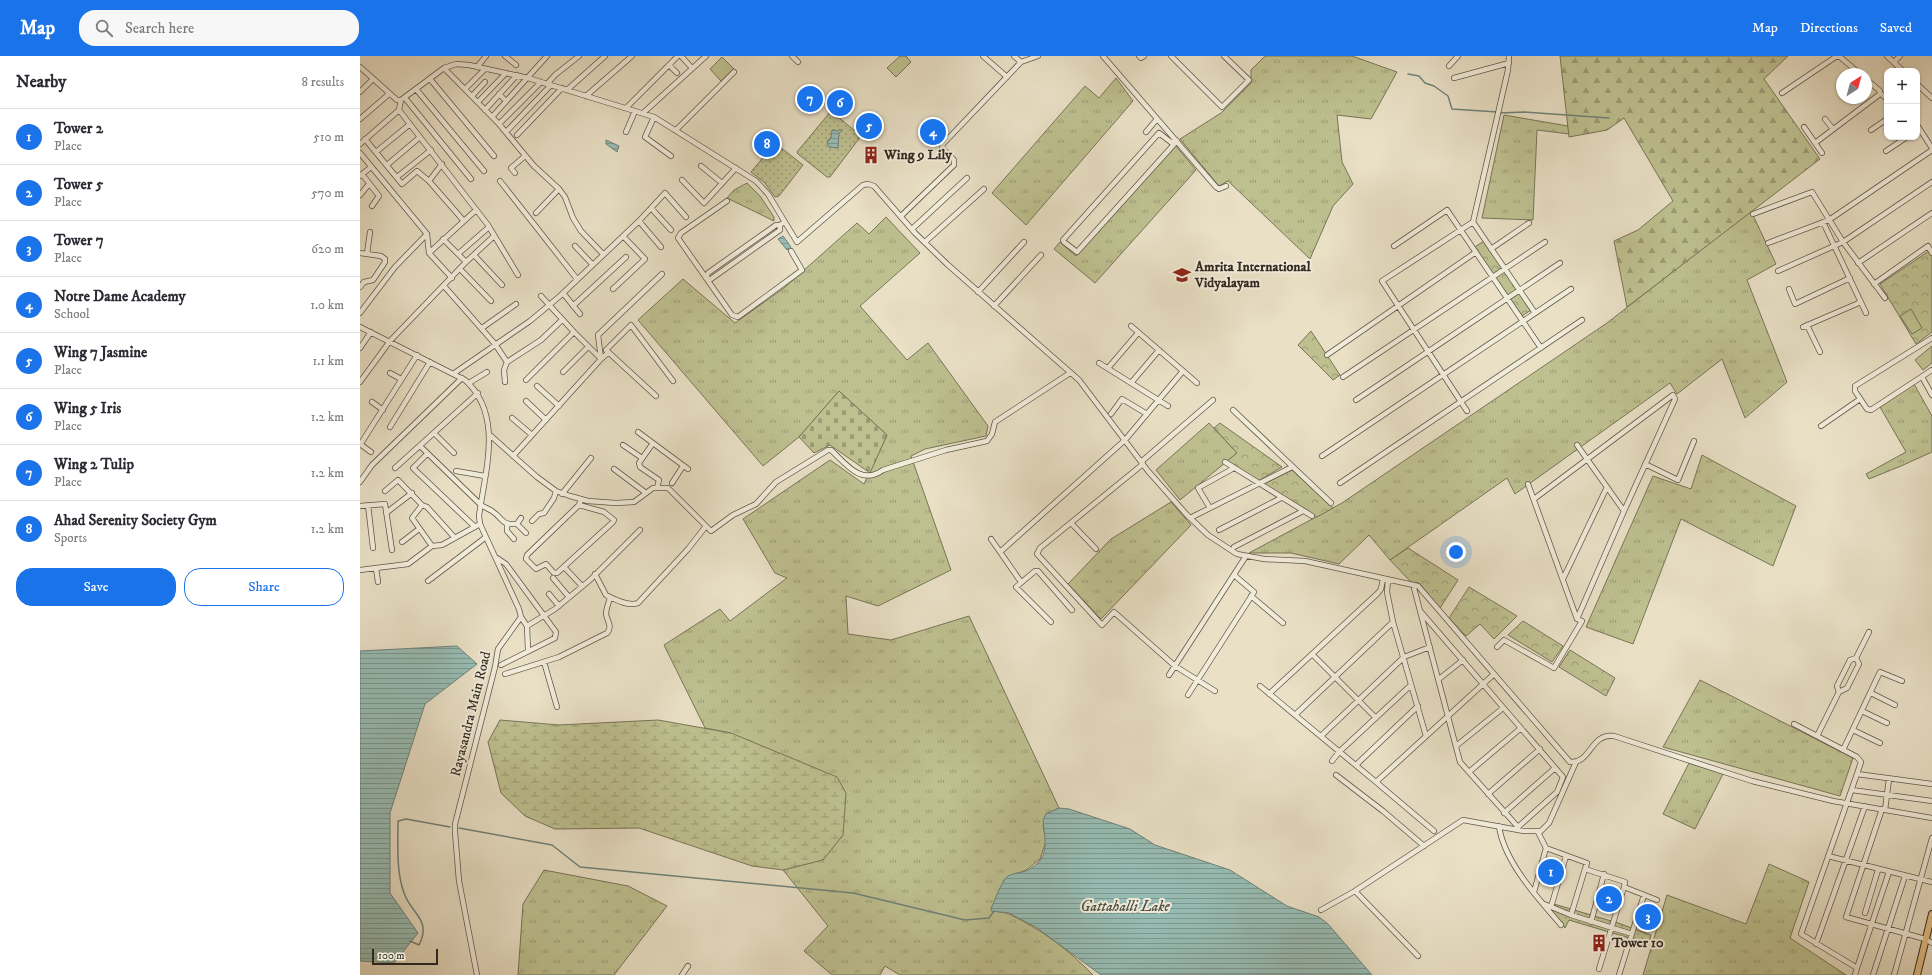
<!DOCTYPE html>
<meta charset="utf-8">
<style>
:root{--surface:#fff;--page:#f7f7f7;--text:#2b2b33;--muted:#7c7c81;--line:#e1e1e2;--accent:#1a73e8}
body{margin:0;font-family:"IM FELL DW Pica",serif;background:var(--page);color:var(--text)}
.controls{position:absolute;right:12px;top:12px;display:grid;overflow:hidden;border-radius:8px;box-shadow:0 1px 3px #0004}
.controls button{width:36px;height:36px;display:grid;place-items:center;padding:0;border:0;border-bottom:1px solid var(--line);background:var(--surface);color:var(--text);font:20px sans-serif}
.compass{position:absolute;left:1476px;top:12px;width:36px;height:36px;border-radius:50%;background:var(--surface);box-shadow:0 1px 3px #0004;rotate:36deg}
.scale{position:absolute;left:12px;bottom:10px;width:66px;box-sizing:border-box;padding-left:4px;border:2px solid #322a21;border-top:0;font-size:11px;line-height:14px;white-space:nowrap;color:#322a21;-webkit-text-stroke:3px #f1ebda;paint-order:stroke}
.you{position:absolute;left:1096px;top:496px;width:14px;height:14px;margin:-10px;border:3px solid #fff;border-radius:50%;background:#1a73e8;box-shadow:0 0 0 6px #1a73e833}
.badge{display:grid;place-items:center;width:26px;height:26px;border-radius:50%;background:var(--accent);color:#fff;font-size:13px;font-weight:700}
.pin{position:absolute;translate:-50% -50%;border:2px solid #fff;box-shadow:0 1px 4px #0006}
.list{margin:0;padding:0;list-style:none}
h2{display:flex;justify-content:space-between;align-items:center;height:52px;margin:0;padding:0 16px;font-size:17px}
h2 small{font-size:13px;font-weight:400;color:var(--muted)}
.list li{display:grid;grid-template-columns:26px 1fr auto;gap:12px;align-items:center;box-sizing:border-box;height:56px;padding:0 16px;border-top:1px solid var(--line)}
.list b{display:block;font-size:15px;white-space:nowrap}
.list p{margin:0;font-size:13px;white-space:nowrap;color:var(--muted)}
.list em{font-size:13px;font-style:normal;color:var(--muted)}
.actions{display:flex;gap:8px;padding:12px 16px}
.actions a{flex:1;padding:9px 0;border:1px solid var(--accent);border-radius:16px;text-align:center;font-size:14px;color:var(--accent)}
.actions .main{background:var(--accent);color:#fff}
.icon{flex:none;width:22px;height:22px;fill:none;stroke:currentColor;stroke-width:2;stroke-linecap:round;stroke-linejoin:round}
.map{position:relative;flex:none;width:1572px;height:919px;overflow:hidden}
header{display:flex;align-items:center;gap:24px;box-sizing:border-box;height:56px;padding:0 20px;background:var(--accent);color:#fff}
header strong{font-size:19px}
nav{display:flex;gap:22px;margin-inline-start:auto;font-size:14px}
.search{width:280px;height:36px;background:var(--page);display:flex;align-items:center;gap:10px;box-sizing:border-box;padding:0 14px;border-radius:16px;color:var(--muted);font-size:15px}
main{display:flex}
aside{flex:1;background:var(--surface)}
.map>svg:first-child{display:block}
</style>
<header>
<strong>Map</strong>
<div class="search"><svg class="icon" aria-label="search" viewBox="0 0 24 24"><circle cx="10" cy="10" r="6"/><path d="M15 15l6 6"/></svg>Search here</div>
<nav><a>Map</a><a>Directions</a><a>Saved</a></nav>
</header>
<main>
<aside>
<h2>Nearby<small>8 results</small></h2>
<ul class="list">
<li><span class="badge">1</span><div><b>Tower 2</b><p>Place</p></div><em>510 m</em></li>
<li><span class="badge">2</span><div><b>Tower 5</b><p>Place</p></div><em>570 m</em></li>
<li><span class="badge">3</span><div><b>Tower 7</b><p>Place</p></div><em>620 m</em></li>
<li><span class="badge">4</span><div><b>Notre Dame Academy</b><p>School</p></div><em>1.0 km</em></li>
<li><span class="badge">5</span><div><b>Wing 7 Jasmine</b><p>Place</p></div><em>1.1 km</em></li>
<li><span class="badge">6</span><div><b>Wing 5 Iris</b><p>Place</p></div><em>1.2 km</em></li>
<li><span class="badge">7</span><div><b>Wing 2 Tulip</b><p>Place</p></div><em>1.2 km</em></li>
<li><span class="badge">8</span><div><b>Ahad Serenity Society Gym</b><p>Sports</p></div><em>1.2 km</em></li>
</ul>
<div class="actions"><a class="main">Save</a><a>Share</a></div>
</aside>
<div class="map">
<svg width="1572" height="919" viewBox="0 0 1572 919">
<defs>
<pattern id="grass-tufts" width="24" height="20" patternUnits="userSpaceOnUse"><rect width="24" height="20" fill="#bec090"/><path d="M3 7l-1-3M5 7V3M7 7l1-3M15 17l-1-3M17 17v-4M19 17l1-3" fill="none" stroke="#9b9c75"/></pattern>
<pattern id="forest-firs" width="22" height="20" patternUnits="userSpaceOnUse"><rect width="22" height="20" fill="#bec090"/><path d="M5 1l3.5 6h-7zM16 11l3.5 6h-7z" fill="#9b9c75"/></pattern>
<pattern id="wetland-marsh" width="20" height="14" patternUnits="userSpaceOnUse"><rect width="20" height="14" fill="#bec090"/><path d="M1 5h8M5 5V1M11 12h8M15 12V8" fill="none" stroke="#9b9c75"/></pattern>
<pattern id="cemetery-stones" width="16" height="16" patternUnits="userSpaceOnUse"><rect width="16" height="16" fill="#bec090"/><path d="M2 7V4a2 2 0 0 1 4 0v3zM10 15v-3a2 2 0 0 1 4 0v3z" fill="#9b9c75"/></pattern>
<pattern id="park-crowns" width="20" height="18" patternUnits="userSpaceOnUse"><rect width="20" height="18" fill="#bec090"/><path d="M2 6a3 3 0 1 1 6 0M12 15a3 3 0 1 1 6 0" fill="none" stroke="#9b9c75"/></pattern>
<pattern id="garden-dots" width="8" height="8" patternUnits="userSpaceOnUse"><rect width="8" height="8" fill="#bec090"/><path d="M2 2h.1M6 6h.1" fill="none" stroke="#9b9c75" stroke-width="1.8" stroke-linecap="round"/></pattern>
<pattern id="water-rules" width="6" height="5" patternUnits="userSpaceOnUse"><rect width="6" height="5" fill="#97bdb5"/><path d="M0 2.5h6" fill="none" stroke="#7c9a93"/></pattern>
</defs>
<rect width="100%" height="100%" fill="#e9e0c6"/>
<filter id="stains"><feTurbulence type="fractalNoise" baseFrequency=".005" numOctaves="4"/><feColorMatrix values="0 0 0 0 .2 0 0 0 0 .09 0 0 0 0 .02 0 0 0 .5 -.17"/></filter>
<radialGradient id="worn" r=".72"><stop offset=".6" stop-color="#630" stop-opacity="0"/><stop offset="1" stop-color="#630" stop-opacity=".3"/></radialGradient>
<!-- grass -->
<path fill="url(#grass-tufts)" stroke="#787558" d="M905,0H992L1037,16L1011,63L977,59L982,106L993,128L973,150L950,203L868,125L859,130L820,83L861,57L891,27V14Z
M756,22L773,45L666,169L632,137L725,30L739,42Z
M1144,59L1208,70L1209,78L1177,74L1173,164L1122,162Z
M815,89L836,114L735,227L694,193L700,186L716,200Z
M387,127L400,140L414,161V165L367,142L374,134Z
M1391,155L1416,208L1387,224L1427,326L1385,362L1362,303L1317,338L1310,327L1155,438L1147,422L1030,504L1009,479L979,508L931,497H889L982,447L1247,267Z
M526,161L560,197L500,250L547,304L568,287L628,370L626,380L565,393L551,400L591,514L518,550L486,540L488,578L531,584L609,560L699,752L686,758L683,770L686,785L680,803L665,815L648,820L644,824L631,853C637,857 644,855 651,859C682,874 709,894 733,919H540L525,910L520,919H472L444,895L468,870L423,814L463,803L483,779L371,677L345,672L304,589L360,553L370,565L427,522L415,517L383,463L470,404L504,428L527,379L479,335L439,381L403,410L278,264L323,223L375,267L424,232L497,167L509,178Z
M1554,328L1572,360V396L1541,410L1509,423L1506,418L1546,396L1520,351Z
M849,367L877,397L820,444L796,414Z
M1342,399L1436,450L1413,510L1321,463L1273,588L1226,571L1293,420L1331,433Z
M811,446L831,469L741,563L708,528L751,483Z
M1340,624L1493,702L1480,740L1303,691Z
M1329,707L1363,718L1335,773L1303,758Z
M1409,808L1449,826L1430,882L1486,919H1283L1307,839L1386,868Z
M184,814L268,830L307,850L254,919H158L163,848Z"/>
<!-- forest -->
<path fill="url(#forest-firs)" stroke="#787558" d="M1200,0H1428L1404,23L1460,103L1267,251L1254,185L1278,174L1313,145L1264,62L1247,74L1209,81Z"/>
<!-- wetland -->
<path fill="url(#wetland-marsh)" stroke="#787558" d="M140,664L199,669L298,664L371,677L477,721L486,737L483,779L463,804L423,814L392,810L279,772L195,773L165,760L141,737L128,686Z"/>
<!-- cemetery -->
<path fill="url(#cemetery-stones)" stroke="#787558" d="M479,335L527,379L510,417L470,389L454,397L439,381Z"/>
<!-- park -->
<path fill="url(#park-crowns)" stroke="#787558" d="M1124,185L1171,254L1162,260L1115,191Z
M1569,195L1572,199V276L1556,288L1520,228Z
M951,275L980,319L973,324L938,289Z
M860,367L922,411L898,425L867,405L877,397L854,372Z
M932,414L973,452L957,461L904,428Z
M1048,492L1098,524L1080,552L1059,527L1051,526L1030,504Z
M1109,531L1157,560L1134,583L1120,568L1106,580L1089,562Z
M1163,565L1203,590L1192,606L1148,579Z
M1210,594L1255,622L1246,640L1199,611Z"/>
<!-- garden -->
<path fill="url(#garden-dots)" stroke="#787558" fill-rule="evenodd" d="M471,55L501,80L470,121H467L438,98L437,96ZM478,75V92L469,91L467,85Z
M415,87L443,109L419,140L415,141L405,127L391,116Z
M1194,848L1258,867L1291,879L1289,888L1209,864L1205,872L1191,855Z"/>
<!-- pitch -->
<path fill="#bec090" stroke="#787558" d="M540,0H546L551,6L536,21L527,12Z
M362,1L374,13L361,25L350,13Z
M1551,253L1562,272L1552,278L1540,260Z
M1572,290V307L1563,314L1555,304Z"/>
<!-- water -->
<path fill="url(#water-rules)" stroke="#6f827a" d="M480,73L482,75L479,77L478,92L469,91L467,87L471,82L472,74L478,75Z
M246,84L259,90L257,96L246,88Z
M423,180L431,191L427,194L418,183Z
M97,590L117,608L65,648L30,757V837L58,877L34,907L0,905V595Z
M699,752L709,753L770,773L795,789L870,814L927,850L959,861L968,868L1012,919H741L677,872L649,857L631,855V853C634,846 642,824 648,820C653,817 660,817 666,815C691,803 685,786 683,764L686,758Z"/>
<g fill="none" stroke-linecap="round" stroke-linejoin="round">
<!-- stream -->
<path stroke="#6f827a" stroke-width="1.5" d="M1048,18L1059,20L1065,27L1074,30L1088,40L1092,53L1137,56
M1140,57L1164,56L1249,62
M99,772L192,789L220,811L493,837L605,864L629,862L634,855
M50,885L59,889C72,863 51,858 44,837C36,815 38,788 38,765L46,763L90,771"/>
<!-- minor casing -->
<g stroke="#60584a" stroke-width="6">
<path id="minor" d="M145,0L156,9
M321,0L332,12
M432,0L438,6
M623,0L647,21
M654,0L661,6
M743,0L856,131L859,133L866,130
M779,0L781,2L784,0
M811,0L862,51L889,24L864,0
M1479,0L1500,18
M1527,0L1543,15
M1534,6L1540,0
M309,9L317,17
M1089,10L1098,0
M0,11L37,44H41L84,12L96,8L109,9L168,22L294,61L396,125L408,138L437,186L503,129L508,128L514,130L555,177L587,208L719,324L788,415L827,459L848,479L877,498L904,503L945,505L1058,530L1210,706C1231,708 1230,677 1254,680L1392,725L1473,745L1572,762
M117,11L126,0
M84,12L139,68L174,110L199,133L205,141L213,162L221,175L243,198
M1094,22L1149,7
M70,23L134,100
M187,28L195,19L219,0
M1557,28L1572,42
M56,33L124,115
M105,33L125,13
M207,34L245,0
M0,36L13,23
M1422,37L1477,0
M1520,37L1527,43
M139,38L144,43
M112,40L125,26
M226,40L272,0
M45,42L111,123
M41,44L39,54L128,169L158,219
M118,46L146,17
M266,52L318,0
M125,54L157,19
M283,57L346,0
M132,61L187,0
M294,61L285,81L311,100
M0,63L29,38
M1465,63L1473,73
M139,68L181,26
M1557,69L1572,92
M1444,71L1462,97
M316,74L374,16
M1511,74L1527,63
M146,76L191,29
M266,76L275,55
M786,76L797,63
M157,79L202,32
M5,83L42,128L57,115L69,125
M816,84L812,87L799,77L703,184L704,186L717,196L817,85
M1455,87L1520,38V35L1506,23
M0,88L39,54
M1526,95L1547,81
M16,96L50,68
M0,97L67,178L69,197
M82,108L69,125L103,164
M27,109L60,81
M341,110L362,127
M155,117L151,112L165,100
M2,118L19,140L12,150
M0,120L11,111
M37,121L71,94
M322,124L344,147L376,112
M140,125L217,223
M0,139L9,128
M367,145L321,177L318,182L372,259L378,261L442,214L431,195
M291,152L311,174
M176,157L199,133
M1393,158L1452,136L1483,186L1525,242
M541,160L594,109V104L582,92L583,88L661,6L678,0
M279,165L301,191
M1113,166L1175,257
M1463,166L1506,257
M420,169V174L351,223L346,222L348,217L416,169H420L424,166
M552,173L607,122
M83,183L98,198
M565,186L624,133
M1408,187L1469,164L1572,94
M215,190L232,208
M1034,190L1087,154L1181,292
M1131,193L1169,167
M0,197L21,200L25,203V206L13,224L4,226L0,231
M7,198L10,176
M114,199L142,229
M106,206L98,198L129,171
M1498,207L1572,157
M100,213L131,245
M1418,215L1483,186L1572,126
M92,222L69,197L116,154
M1514,228L1568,190L1572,197
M84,230L135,288L147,306L181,284L202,264
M253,233L285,203L263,180
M1429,233L1435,248L1490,222
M618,236L664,186
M203,237L220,258
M181,240L214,276L241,303L248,297
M213,250L266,201
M634,250L681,199
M0,257L35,211L67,178
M1447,269L1460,296
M771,270L837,327
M0,271L105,324C144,359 125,415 119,460L120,468L159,553L161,561L138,593L135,611L95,768V776L99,825L117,919
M1443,271L1501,246
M122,272L156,248
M1572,282L1495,330V335L1507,353L1511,354L1572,314
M0,292L11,276
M967,299L1116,196
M739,307L808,350
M748,312L778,277
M203,316L228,291
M30,317L41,323
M93,318L170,265L200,240L279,165L305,137L326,161
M983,321L1185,186
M1562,321L1572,339
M166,324L214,276
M0,326L30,285L106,206L134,180
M145,326L144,314L147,306
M109,327L127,316
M771,327L799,294
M177,330L199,350
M296,340L246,294L271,269L313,325
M996,344L1200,207
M166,345L186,364
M12,346L23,354
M873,354L971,447
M1107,355L1022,225L1113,166L1148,14L1149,0
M751,358L762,343L787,358
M152,362L172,379
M1461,370L1500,343
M30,371L70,306
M278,376L328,413
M74,377L94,397
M131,380L177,421L196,435L210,440L228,445L256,447L274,446L293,432H308L351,475L373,459L396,448L416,426L468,394H471C486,408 501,430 523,414L586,394L627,385L632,378L635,366L710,317
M293,387L279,407L280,411L299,424L297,432
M0,388L11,396
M0,389L57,299
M263,389L282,402
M1217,389L1264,455
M60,390L121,449C124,451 129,453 132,455C144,463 140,469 157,468L166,477
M67,398L53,412L115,471
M153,400L241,303L238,279L302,218
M962,400L1211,233
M781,406L853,344
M865,406L952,460
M783,408L680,492L677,498L742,569L754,556L815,610L855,635
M1285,408L1318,424L1334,385
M35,412L118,337
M254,413L286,437
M96,415L125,420
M0,426L12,409L102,322
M312,427L323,410
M980,427L1222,264
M25,435L38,424L62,449L52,462L72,490
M202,438L231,402
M1174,443L1313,339L1315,343L1264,455L1217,563
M8,449L13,492
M62,449L67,451L95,482
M219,449L244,456L254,464L253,466L197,517H194L186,508L176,513L166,503L167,499L219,449L221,443
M0,450L25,448L32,494
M850,452L838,432L874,412
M26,457L52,437
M830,462L932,411
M172,465L179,458L184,457L194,442L196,435
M711,467L736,493
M147,468V475L154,483
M157,468L161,462
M859,474L921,442
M631,483L661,526
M42,486L59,473
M874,491L943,455
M640,496L765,384L823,315
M137,502L146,508L196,576L195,582L141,609
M16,512L18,526
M206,513L222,530
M0,514L48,508L72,490L82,489L120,468
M235,518L246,539C254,543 269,551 278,547L328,493L346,470
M193,522L209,541
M1203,523L1247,431
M1028,524L1027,536L1033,566L1066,680
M68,525L126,481
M1054,532L1100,706L1158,771L1197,736L1203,721L1061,556
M189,538L199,550
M891,540L923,567
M161,561L167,570L168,594
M691,566L656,531L675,515H678L712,554
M167,570L195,553L230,524L280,474
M1137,591L1144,584L1194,612L1222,565L1217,563L1168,428
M952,598L1016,662
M184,606L197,651
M145,618L199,601L247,577C253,570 247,565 246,558C246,553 249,546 250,541
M809,619L886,500
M1079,623L1103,604
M900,630L1016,726
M1479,636L1477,630L1490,604L1496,602
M1511,637L1535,649
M909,638L1018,537L1021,533L1023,523
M828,639L894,536L874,519
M1502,655L1527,667
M935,659L1033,566
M1434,668L1497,701L1501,706L1497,718
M1493,674L1520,687
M961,680L1044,601L1070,591
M1457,680L1479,636L1487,632L1499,608L1496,602L1509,576
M1096,690L1143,652
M1483,694L1520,616L1542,625
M972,705L979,696L1051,629
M996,709L1058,650
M1109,716L1161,672
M976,719L1023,755L1064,790
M1492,734L1572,745
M1128,738L1180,693
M1522,753L1486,861L1565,883L1572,887
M1525,754L1529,723
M1144,757L1195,712
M1139,770C1144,806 1178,842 1201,869
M1074,775L1016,726L1134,618
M1178,776L1186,792
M1468,800L1572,826
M995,835L1058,900
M1174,836L1186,792L1227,807L1225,813L1265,826L1264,831L1297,844
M1184,848L1211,859L1272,878
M1191,851L1206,800
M961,854L995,835L1103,764L1164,775H1181L1189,767L1216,706
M1505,857L1518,814
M1211,859L1225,813
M1231,866L1244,818
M1456,888L1505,750
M1497,912L1529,816
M1239,913L1264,831
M322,919L328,910
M1259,919L1284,839
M1495,919L1497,912L1441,878L1497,718L1572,728
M1513,919L1545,820
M1534,919L1572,782"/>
</g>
<!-- major casing -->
<g stroke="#322a21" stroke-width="8">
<path id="major" d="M1557,919L1572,858"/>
</g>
<!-- minor -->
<use href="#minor" stroke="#f1ebda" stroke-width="4.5"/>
<!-- major -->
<use href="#major" stroke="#e4c083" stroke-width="6"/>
</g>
<!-- icons -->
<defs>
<g id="building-bare" transform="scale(1.38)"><path d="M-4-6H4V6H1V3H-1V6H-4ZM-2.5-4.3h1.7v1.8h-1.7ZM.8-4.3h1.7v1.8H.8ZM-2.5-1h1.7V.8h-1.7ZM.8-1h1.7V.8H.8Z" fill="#8f2418" stroke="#f1ebda" stroke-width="2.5" paint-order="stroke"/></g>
<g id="school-bare" transform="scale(1.38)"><path d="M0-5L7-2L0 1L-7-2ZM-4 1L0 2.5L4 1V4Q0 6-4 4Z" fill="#8f2418" stroke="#f1ebda" stroke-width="2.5" paint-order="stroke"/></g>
</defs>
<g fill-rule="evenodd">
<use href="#building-bare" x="511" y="99"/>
<use href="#school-bare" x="822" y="219"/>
<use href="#building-bare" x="1239" y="887"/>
</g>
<g text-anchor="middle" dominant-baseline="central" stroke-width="4" stroke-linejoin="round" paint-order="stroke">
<!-- poi labels -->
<g font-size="14" font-weight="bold" fill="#322a21" stroke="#f1ebda" text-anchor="start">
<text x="524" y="99">Wing 9 Lily</text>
<text x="835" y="211">Amrita International<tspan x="835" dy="16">Vidyalayam</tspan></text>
<text x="1252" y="887">Tower 10</text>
</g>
<!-- street labels -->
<g font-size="14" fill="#322a21" stroke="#f1ebda">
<text transform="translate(111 658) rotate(-76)">Rayasandra Main Road</text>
</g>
<!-- water labels -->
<g font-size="15" font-style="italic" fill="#4b4f46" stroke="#f1ebda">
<text x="765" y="850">Gattahalli Lake</text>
</g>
</g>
<rect width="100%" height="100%" filter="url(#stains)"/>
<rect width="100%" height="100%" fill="url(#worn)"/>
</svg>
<div class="controls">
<button>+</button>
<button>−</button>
</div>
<svg class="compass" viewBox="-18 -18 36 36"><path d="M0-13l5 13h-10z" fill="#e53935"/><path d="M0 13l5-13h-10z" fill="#7c7c81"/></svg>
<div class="scale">100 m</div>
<div class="you"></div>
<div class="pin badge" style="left:1191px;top:816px">1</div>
<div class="pin badge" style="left:1249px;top:843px">2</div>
<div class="pin badge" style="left:1288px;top:861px">3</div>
<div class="pin badge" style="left:573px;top:76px">4</div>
<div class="pin badge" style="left:509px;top:70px">5</div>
<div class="pin badge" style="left:480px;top:47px">6</div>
<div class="pin badge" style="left:450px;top:43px">7</div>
<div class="pin badge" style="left:407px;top:88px">8</div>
</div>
</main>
